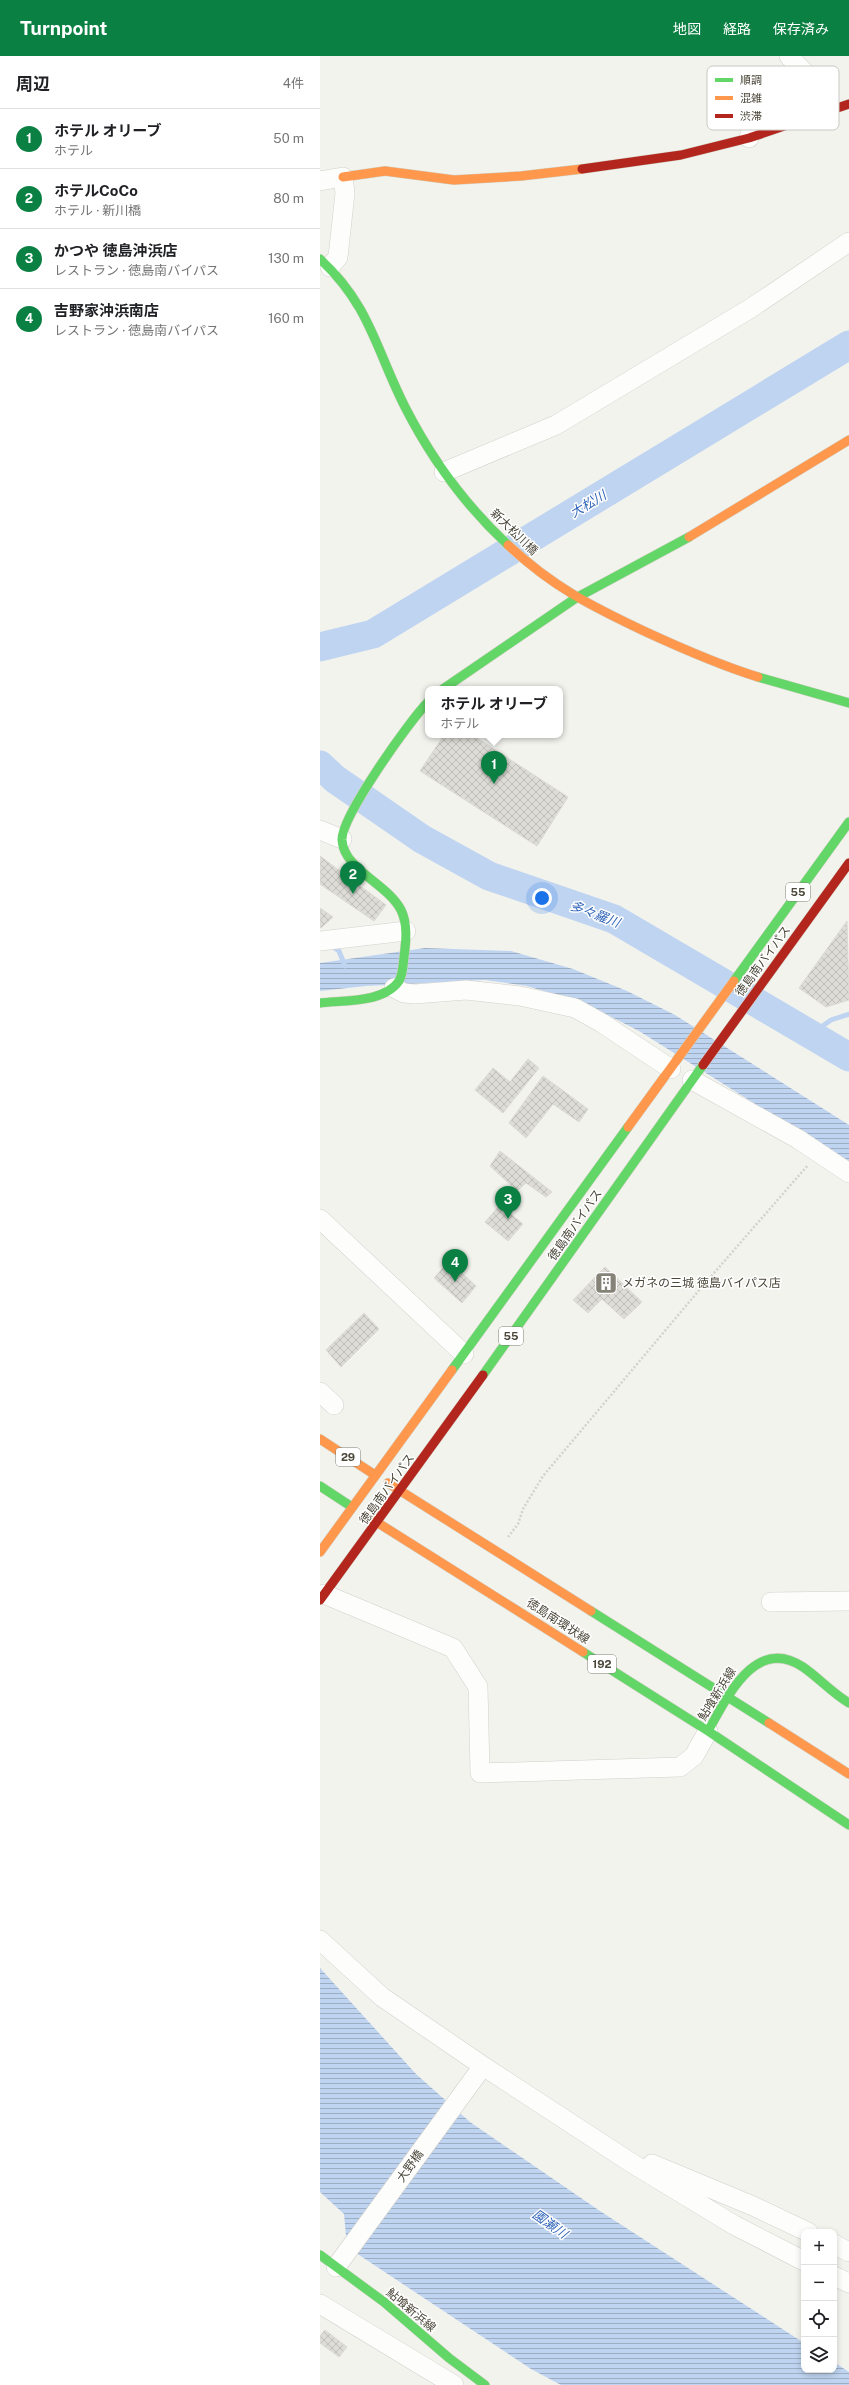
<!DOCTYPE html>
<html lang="ja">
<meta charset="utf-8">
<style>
:root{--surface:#fff;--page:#f2f2f2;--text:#202124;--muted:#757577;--line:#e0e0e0;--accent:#0b8043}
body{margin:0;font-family:"Public Sans","Noto Sans JP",sans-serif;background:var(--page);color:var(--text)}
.controls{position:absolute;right:12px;bottom:12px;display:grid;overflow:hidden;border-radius:8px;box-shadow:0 2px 6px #0003}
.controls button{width:36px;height:36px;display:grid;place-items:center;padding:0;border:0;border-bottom:1px solid var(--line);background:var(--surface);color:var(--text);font:20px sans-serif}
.you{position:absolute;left:222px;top:842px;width:14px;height:14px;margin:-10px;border:3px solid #fff;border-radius:50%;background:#1a73e8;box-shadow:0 0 0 6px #1a73e833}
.badge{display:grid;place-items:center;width:26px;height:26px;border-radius:50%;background:var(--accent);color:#fff;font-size:13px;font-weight:700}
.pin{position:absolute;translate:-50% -33px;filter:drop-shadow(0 1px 2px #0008)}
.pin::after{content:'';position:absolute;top:21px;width:14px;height:12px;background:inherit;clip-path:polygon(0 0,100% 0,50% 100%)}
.popup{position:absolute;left:105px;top:630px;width:138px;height:52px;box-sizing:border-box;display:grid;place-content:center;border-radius:8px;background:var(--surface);filter:drop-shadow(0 1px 3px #0005);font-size:13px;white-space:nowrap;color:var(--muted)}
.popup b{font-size:15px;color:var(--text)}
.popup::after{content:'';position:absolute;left:50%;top:100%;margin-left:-8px;border:8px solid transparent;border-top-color:var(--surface)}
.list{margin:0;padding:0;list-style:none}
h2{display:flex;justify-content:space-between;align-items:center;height:52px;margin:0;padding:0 16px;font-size:17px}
h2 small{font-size:13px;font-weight:400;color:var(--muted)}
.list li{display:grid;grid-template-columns:26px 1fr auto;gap:12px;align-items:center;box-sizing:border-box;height:60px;padding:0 16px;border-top:1px solid var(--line)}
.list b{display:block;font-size:15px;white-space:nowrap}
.list p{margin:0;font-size:13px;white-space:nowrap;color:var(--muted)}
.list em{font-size:13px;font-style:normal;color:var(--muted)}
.icon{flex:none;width:22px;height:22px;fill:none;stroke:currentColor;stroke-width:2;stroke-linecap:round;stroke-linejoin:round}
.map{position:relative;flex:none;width:529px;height:2329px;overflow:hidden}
header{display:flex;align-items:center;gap:24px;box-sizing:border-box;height:56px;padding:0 20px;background:var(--accent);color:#fff}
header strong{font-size:19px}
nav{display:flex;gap:22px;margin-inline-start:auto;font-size:14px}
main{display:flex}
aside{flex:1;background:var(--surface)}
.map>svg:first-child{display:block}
</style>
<header>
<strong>Turnpoint</strong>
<nav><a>地図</a><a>経路</a><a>保存済み</a></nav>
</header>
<main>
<aside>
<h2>周辺<small>4件</small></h2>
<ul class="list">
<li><span class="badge">1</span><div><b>ホテル オリーブ</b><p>ホテル</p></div><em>50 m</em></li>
<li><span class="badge">2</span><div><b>ホテルCoCo</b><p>ホテル · 新川橋</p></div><em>80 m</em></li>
<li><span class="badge">3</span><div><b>かつや 徳島沖浜店</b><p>レストラン · 徳島南バイパス</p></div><em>130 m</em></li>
<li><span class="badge">4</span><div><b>吉野家沖浜南店</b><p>レストラン · 徳島南バイパス</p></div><em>160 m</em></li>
</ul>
</aside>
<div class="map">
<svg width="529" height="2329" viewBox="0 0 529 2329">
<defs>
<pattern id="water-rules" width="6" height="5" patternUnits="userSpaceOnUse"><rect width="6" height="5" fill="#bfd4f0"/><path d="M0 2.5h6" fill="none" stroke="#9daec3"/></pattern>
<pattern id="building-cross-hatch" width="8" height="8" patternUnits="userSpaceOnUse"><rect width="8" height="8" fill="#dddcd6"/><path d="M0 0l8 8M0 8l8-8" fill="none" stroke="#bfbeb8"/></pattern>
</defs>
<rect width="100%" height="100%" fill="#f3f3ee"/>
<!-- water -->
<path fill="url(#water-rules)" d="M105,892L191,895L253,913L307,935L355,959L529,1069V1107L319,975L264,947L207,930L165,924L46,930L0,935V907Z
M0,1912L96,2018L150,2066L280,2155L484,2287V2314H514V2306L529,2316V2329H241L211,2313L27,2191L24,2158L0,2136Z"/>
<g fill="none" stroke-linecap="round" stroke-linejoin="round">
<!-- stream -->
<path stroke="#bfd4f0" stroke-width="5" d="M11,889L19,895L25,910
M491,978L511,964L529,958"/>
<!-- river -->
<path stroke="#bfd4f0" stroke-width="29" d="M0,591L53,578L529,289
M0,709L15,723L102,783L169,820L294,863L529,1001"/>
</g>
<!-- building -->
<path fill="url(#building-cross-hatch)" stroke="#dbdad4" d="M124,679H152L248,741L217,790L100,715Z
M0,800L66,849L54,865L0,828Z
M0,852L13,861L1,872L0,871Z
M527,865L529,944L506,951L479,932Z
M208,1003L219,1012L183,1057L155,1034L173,1012L190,1026Z
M223,1020L268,1053L259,1066L233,1048L206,1082L189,1067Z
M180,1095L232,1136L226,1141L206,1127L197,1135L170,1110Z
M180,1149L203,1168L188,1185L165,1166Z
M129,1205L156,1230L142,1247L114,1222Z
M285,1211L322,1246L304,1263L282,1243L268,1257L253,1244Z
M44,1257L59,1273L21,1311L6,1294Z
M5,2274L27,2291L19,2301L0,2287V2280Z"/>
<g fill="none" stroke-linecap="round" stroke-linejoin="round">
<!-- street casing -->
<g stroke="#d1d0cb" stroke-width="20">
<path id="street" d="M429,82L432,73L439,62L492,45L498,40L499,32L469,0
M0,125L23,121L25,137L18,201L10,211
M124,416L236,369L431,252L529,186
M0,774L22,783
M0,885L86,875
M74,932L84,937L95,938L146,934L200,940L255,952L282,967L351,1013
M372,1024L478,1083L529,1117
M0,1163L144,1298
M0,1336L14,1349
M4,1538L133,1592L158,1631L160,1717L360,1711L374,1700L388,1675
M451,1546L529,1545
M0,1884L62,1941L163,2010L310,2106L414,2169L484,2205
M332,2108L433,2150L488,2176
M514,2188L529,2196
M16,2211L163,2010
M514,2220L529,2227
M0,2248L134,2329"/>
</g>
<!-- fast casing -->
<g stroke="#d2d2c5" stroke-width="10">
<path id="fast" d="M0,203C50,249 56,294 85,351C111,402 146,450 188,489
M438,621L529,647
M123,633L256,542L369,481
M414,925L529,766
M0,947C24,944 64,947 79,925C83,918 83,909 84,901C86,886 88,868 81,854C67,827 24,814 22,784C21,761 90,664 108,646
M132,1314L308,1071
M163,1319L383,1009
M0,1430L32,1451
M271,1555L449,1667
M263,1596L388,1675L529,1769
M388,1675C407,1642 435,1579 483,1611C499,1622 511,1636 529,1647
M0,2199L64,2246L129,2302L165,2329"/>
</g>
<!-- slow casing -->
<g stroke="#d2d2c5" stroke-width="10">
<path id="slow" d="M23,121L65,115L134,124L201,120L262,113
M369,481L529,384
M188,489C233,531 271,550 326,576C363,593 399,609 438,621
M308,1071L414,925
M0,1383L55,1419
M68,1427L271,1555
M47,1460L263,1596
M0,1496L132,1314
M449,1667L529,1718"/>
</g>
<!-- jam casing -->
<g stroke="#d2d2c5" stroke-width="10">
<path id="jam" d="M262,113L361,99L429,82L529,48
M383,1009L529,807
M0,1544L163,1319"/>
</g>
<!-- path -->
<path stroke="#d3d3cc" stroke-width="2.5" stroke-dasharray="2 2" stroke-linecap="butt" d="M188,1481L198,1468L203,1453L223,1420L381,1232L488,1109"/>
<!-- street -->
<use href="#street" stroke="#fdfdfc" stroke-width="19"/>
<!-- fast -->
<use href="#fast" stroke="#63d668" stroke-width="9"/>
<!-- slow -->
<use href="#slow" stroke="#ff974d" stroke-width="9"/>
<!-- jam -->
<use href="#jam" stroke="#b3261e" stroke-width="9"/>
</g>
<!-- icons -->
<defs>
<g id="building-square" transform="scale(1.15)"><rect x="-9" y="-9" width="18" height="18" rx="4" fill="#858378" stroke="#fff"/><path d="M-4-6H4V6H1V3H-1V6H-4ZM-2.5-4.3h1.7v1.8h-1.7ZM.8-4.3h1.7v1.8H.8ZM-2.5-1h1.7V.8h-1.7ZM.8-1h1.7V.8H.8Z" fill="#fff"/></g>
</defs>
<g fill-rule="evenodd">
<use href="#building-square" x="286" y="1227"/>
</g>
<g text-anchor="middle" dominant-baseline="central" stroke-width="3" stroke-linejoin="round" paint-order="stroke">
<!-- shield labels -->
<g fill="#fff" stroke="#807e74" stroke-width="1">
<rect x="466" y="827" width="24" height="18" rx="3"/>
<rect x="179" y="1271" width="24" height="18" rx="3"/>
<rect x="16" y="1392" width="24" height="18" rx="3"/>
<rect x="268" y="1599" width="28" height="18" rx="3"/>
</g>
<g font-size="11" font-weight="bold" fill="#4a4739">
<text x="478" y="836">55</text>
<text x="191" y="1280">55</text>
<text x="28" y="1401">29</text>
<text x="282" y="1608">192</text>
</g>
<!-- street labels -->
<g font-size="12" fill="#4a4739" stroke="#fff">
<text transform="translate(194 476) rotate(44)">新大松川橋</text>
<text transform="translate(443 905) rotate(-54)">徳島南バイパス</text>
<text transform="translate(255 1169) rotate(-55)">徳島南バイパス</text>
<text transform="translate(67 1433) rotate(-54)">徳島南バイパス</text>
<text transform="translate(238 1565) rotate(33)">徳島南環状線</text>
<text transform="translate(397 1638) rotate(-58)">鮎喰新浜線</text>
<text transform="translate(90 2110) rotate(-54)">大野橋</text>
<text transform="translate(91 2254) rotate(40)">鮎喰新浜線</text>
</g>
<!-- poi labels -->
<g font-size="12" fill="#4a4739" stroke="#fff" text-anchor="start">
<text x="302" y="1227">メガネの三城 徳島バイパス店</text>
</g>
<!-- water labels -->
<g font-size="13" font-style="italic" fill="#3065b8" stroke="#fff">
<text transform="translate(268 448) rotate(-31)">大松川</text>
<text transform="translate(275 858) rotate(21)">多々羅川</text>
<text transform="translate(230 2168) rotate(35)">園瀬川</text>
</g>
</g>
<!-- legend -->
<rect x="387" y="10" width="132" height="64" rx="6" fill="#fff" stroke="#c9c8c4" stroke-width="1"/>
<rect x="395" y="22" width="18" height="4" fill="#63d668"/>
<rect x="395" y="40" width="18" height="4" fill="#ff974d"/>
<rect x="395" y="58" width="18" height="4" fill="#b3261e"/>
<g font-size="11" fill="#4a4739">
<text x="420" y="28">順調</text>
<text x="420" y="46">混雑</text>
<text x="420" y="64">渋滞</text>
</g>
</svg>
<div class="controls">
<button>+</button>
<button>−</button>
<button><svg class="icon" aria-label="locate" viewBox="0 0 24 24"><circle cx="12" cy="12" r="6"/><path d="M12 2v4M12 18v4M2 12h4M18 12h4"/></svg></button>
<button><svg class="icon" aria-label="layers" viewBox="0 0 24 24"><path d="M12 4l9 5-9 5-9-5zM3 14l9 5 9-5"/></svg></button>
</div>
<div class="you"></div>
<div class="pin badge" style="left:174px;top:728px">1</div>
<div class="popup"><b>ホテル オリーブ</b>ホテル</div>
<div class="pin badge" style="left:33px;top:838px">2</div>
<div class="pin badge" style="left:188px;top:1163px">3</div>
<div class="pin badge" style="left:135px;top:1226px">4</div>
</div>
</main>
